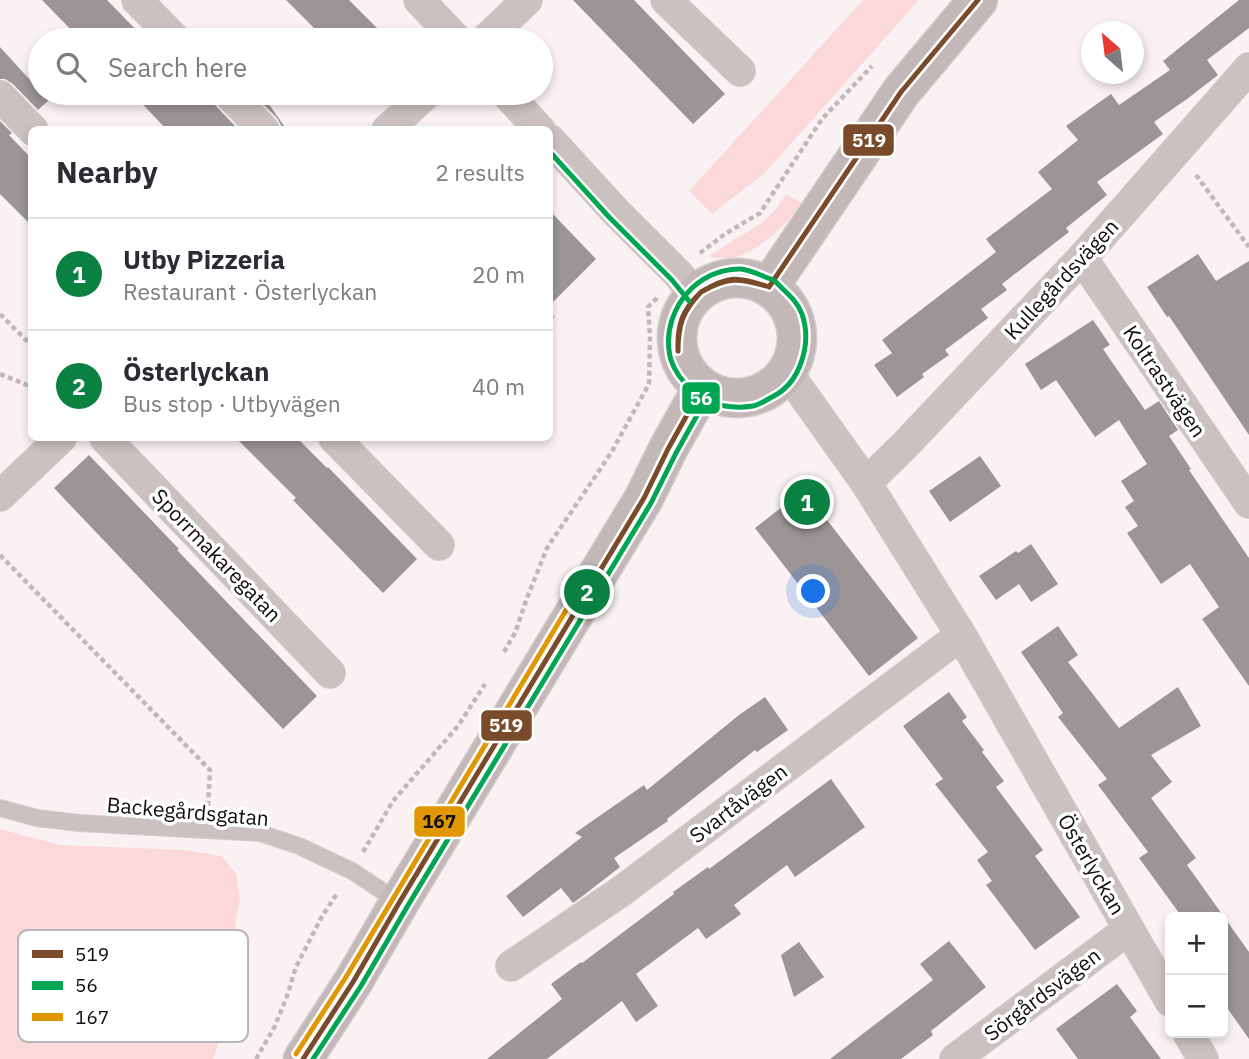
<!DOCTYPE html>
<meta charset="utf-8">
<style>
:root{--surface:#fff;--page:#f2f2f3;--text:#2b2b33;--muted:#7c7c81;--line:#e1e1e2;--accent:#0b8043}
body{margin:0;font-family:"IBM Plex Sans",sans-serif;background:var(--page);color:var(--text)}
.controls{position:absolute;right:21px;bottom:21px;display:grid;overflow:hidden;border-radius:10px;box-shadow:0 4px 10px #0003}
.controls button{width:63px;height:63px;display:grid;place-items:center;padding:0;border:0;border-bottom:2px solid var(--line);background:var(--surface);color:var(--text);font:35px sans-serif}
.compass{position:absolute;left:1081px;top:21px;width:63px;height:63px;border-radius:50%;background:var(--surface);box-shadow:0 4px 10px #0003;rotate:332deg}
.you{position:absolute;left:814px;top:592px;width:24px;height:24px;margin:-18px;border:5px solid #fff;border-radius:50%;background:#1a73e8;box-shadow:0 0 0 10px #1a73e833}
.badge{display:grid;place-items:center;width:46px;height:46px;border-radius:50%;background:var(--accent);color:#fff;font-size:23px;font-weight:700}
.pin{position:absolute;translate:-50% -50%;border:4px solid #fff;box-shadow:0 2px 7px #0006}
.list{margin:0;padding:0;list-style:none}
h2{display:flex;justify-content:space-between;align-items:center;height:91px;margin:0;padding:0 28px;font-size:30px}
h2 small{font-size:23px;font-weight:400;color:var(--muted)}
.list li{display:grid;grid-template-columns:46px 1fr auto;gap:21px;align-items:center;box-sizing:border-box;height:112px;padding:0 28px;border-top:2px solid var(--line)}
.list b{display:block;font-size:26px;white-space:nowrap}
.list p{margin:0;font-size:23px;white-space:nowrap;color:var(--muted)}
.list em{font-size:23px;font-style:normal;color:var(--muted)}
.icon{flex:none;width:38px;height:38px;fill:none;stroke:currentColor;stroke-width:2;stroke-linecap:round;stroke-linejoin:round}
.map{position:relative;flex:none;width:1249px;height:1059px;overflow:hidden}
.search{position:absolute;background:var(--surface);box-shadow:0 4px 10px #0003;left:28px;top:28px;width:525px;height:77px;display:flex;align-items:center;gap:18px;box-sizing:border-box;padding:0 24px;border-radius:38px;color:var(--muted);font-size:26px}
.panel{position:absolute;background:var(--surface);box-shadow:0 4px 10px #0003;left:28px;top:126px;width:525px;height:315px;border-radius:10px}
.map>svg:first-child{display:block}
</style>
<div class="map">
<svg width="1249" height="1059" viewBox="0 0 1249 1059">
<rect width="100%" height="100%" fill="#faf1f2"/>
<!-- green -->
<path fill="#fbd9da" d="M863,0H919L764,174L712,214L689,191Z
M786,194L802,203C787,224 764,247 739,256C731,259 720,258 711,257L710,255L763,222L775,210Z
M0,829L60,845L185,850L221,856L236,873L240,899L235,926L242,972L213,1059H0Z"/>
<!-- building -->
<path fill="#9b9595" d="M42,0H107L146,40H81Z
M286,0H349L389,40H326Z
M573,0H634L725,94L693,124Z
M1239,0H1249V28L1207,60L1218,75L1187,99L1154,122L1163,134L1097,182L1107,195L1066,228L1069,232L1002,284L1007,290L981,309L988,318L945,350L949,355L922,374L924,377L897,397L874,365L892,353L882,340L996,252L986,239L1052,189L1038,172L1078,140L1066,126L1111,94L1119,105L1170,70L1163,61Z
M0,47L40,91V93H42L49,100L38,110L13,84L5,79H0Z
M132,93H211V98L215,105L239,130H167Z
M252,93H261L287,130H281V125L277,118Z
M0,121L12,133L9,135L32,159V226L0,194Z
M550,211L596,259L550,305Z
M1198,254L1216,281L1249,261V435L1169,316L1167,317L1147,287Z
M1093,320L1110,345L1103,349L1145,410L1159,401L1178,430L1169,436L1191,469L1189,470L1249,558V686L1202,619L1219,607L1190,564L1161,584L1127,533L1138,526L1125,507L1134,501L1121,481L1147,464L1119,420L1095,437L1056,380L1041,390L1025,364Z
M236,438H297L327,468L328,467L417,559L383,593L293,500L296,498Z
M89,455L179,549L177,550L317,696L283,729L54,488Z
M980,456L1001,486L950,522L929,491Z
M804,490L918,638L869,676L755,528Z
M1031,544L1058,584L1031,602L1019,584L996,600L979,576L1016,551L1018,553Z
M1058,626L1078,655L1068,662L1119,728L1178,687L1201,726L1151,755L1172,782L1151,798L1196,858L1187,865L1249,952V1039L1223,1002V917H1182L1139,858L1148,852L1098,785L1107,779L1058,717L1063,713L1021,652Z
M949,692L967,717L962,721L984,750L982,752L1004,781L996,787L1043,850L1035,856L1080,917L1035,950L986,885L992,881L977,860L988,852L935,784L943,779L903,726Z
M765,697L788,730L757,752L755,750L667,819L668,821L614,858L620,867L584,895L573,903L561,888L523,917L506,896L582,837L575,833L644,785L647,790L739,715Z
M831,779L865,827L795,877L787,865L734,905L741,914L706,939L698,928L636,974L658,1006L636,1022L622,1001L547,1059H487L562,999L551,984L581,962L582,963L674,894L673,892L708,867L709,869Z
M949,941L986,987L931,1031L933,1035L901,1059H830L933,980L920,964Z
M799,942L824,977L794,997L781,955Z
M1117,984L1137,1011L1130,1017L1161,1059H1078L1056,1029Z"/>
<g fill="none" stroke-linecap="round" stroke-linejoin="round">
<!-- lane casing -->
<g stroke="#d4cdce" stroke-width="18">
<path id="lane" d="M0,808L37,818L79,823L260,833L299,846L352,871L399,902"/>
</g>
<!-- street casing -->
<g stroke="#d4cdce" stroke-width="32">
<path id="street" d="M137,0L176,40
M419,0L457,40
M666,0L740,71
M485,40L527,0
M228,93L264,130
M506,93L540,130
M0,96L33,130
M387,130L427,93
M550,140L615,211L678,274L696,295
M1082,258L1249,503
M787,372L866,483L961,635L1170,1001
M105,438L330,673
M334,438L439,545
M866,483L905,445L1082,258L1249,68
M0,496L61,438
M511,966L623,890L961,635
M1188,1033L1203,1059
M955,1059L1129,929"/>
</g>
<!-- secondary casing -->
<g stroke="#d4cdce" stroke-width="41">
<path id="secondary" d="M677 338a60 60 0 1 1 120 0a60 60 0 1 1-120 0Z
M769,287L901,92L978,0
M303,1059L353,982L399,903L644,498L668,449L702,388"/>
</g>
<!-- path -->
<path stroke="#c1b9b9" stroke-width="4.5" stroke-dasharray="5 3.5" stroke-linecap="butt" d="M1196,175L1249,247
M700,253L725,234L760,213L822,119L872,66
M0,314L32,346
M550,315L556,321
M0,374L32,387
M0,555L210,770L208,806
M504,652L515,633L527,598L547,548L611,453L649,384L650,337L648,307L658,297
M363,852L393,801L458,726L485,684
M256,1059L275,1026L287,996L296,967L321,918L338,892"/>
<!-- lane -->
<use href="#lane" stroke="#cbc1c1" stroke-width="16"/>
<!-- street -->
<use href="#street" stroke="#cbc1c1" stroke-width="30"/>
<!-- secondary -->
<use href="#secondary" stroke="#c3b7b7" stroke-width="38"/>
<!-- bus-1 casing -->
<g stroke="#fff" stroke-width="10">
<path id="bus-1" d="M769,287L901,92L978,0
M701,292C728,276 737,276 766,286
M701,292C728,277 738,278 766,286
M678,351C677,325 682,310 701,292
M678,351C678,324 683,311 701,292
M303,1059L353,982L399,903L644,498L668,449L702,388"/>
</g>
<!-- bus-2 casing -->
<g stroke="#fff" stroke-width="10">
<path id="bus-2" d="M550,152L609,217L672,280L689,301
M771,279C762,276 751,270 741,269C698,268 664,308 669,350C670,362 677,375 685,383C689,387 692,391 696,395C711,406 735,409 753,406C759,405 766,400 772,397C801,383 812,343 802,314C797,300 785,292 775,281
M313,1059L361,986L407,907L651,503L676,453L710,392"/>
</g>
<!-- bus-3 casing -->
<g stroke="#fff" stroke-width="10">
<path id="bus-3" d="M296,1054L346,977L580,587"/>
</g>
<!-- bus-1 -->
<use href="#bus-1" stroke="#7a4b2a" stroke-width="5"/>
<!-- bus-2 -->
<use href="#bus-2" stroke="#00a651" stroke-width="5"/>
<!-- bus-3 -->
<use href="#bus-3" stroke="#e09701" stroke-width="5"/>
</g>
<g text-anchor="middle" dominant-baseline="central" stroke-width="7" stroke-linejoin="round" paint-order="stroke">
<!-- street labels -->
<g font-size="21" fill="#120c0c" stroke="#fff">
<text transform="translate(1061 279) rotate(-47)">Kullegårdsvägen</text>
<text transform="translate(1165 381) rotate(56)">Koltrastvägen</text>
<text transform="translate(217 555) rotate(46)">Sporrmakaregatan</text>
<text transform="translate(738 803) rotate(-37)">Svartåvägen</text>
<text transform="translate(188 811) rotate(5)">Backegårdsgatan</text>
<text transform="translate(1092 864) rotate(60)">Österlyckan</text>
<text transform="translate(1042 994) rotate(-37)">Sörgårdsvägen</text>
</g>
</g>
<!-- legend -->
<rect x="18" y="930" width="230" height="112" rx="10" fill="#fff" stroke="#b8b6b6" stroke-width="2"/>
<rect x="32" y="950" width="31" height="8" fill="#7a4b2a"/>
<rect x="32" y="981" width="31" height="9" fill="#00a651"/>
<rect x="32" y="1013" width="31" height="8" fill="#e09701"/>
<g font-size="19" fill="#120c0c">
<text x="75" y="961">519</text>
<text x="75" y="992">56</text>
<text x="75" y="1024">167</text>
</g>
<g stroke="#fff" stroke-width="2.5">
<rect x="842" y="123" width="53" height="34" rx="7" fill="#7a4b2a"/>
<rect x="681" y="381" width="40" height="34" rx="7" fill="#00a651"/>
<rect x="480" y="709" width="53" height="33" rx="7" fill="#7a4b2a"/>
<rect x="413" y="805" width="53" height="33" rx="7" fill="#e09701"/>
</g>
<g font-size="19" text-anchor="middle" font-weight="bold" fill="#fff">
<text x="869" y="147">519</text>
<text x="701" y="405">56</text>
<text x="506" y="732">519</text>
</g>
<g font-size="19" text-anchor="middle" font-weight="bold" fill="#111">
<text x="439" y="828">167</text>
</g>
</svg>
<div class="controls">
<button>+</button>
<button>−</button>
</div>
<svg class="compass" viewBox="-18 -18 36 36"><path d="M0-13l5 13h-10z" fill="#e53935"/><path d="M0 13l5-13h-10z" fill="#7c7c81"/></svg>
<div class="you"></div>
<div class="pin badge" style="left:807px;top:502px">1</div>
<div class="pin badge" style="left:587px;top:592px">2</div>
<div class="search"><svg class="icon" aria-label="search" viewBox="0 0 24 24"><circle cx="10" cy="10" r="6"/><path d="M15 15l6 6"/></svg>Search here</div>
<section class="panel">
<h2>Nearby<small>2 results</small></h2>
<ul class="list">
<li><span class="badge">1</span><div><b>Utby Pizzeria</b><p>Restaurant · Österlyckan</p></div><em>20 m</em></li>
<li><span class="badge">2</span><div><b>Österlyckan</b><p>Bus stop · Utbyvägen</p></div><em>40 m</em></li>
</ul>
</section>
</div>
